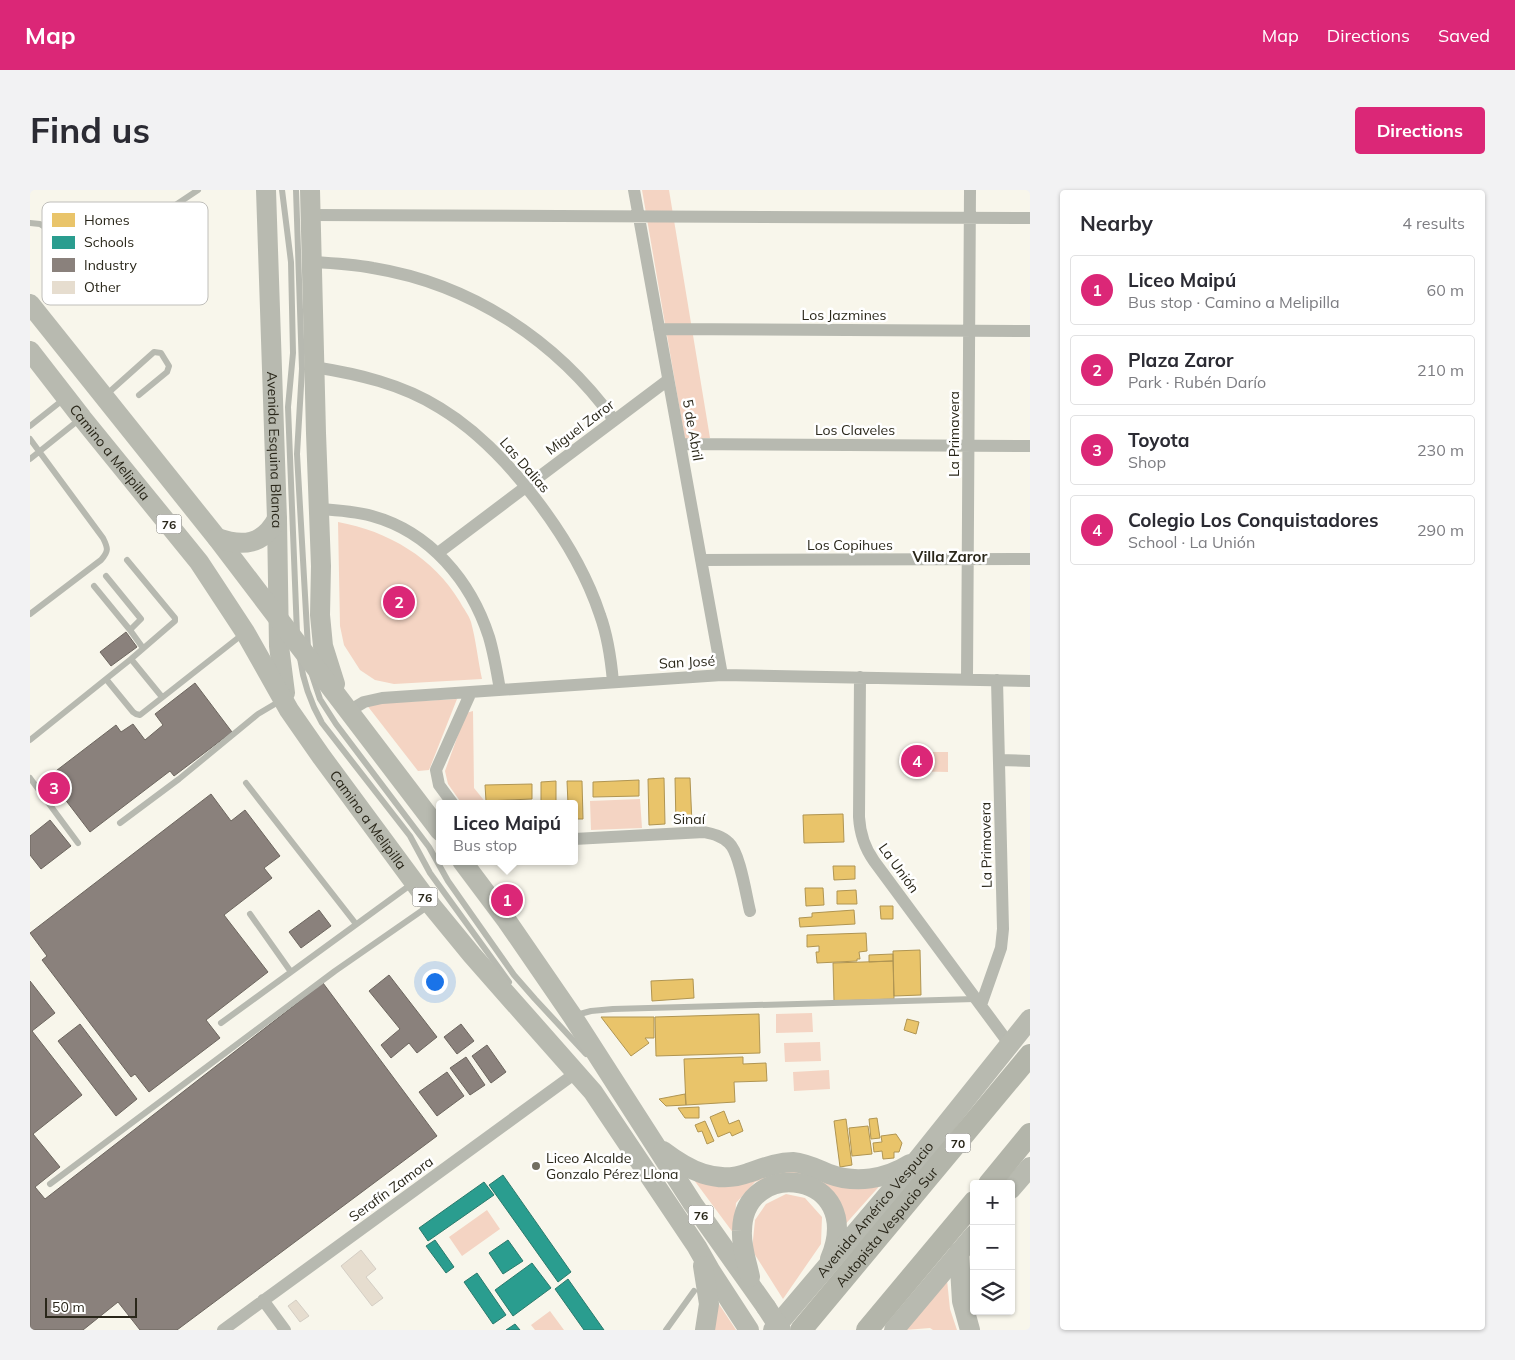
<!DOCTYPE html>
<meta charset="utf-8">
<style>
:root{--surface:#fff;--page:#f2f2f3;--text:#2b2b33;--muted:#7c7c81;--line:#e1e1e2;--accent:#db2777}
body{margin:0;font-family:Mulish,sans-serif;background:var(--page);color:var(--text)}
.controls{position:absolute;right:15px;bottom:15px;display:grid;overflow:hidden;border-radius:5px;box-shadow:0 1px 4px #0004}
.controls button{width:45px;height:45px;display:grid;place-items:center;padding:0;border:0;border-bottom:1px solid var(--line);background:var(--surface);color:var(--text);font:25px sans-serif}
.scale{position:absolute;left:15px;bottom:12px;width:92px;box-sizing:border-box;padding-left:5px;border:2px solid #2a271a;border-top:0;font-size:14px;line-height:18px;white-space:nowrap;color:#2a271a;-webkit-text-stroke:4px #fff;paint-order:stroke}
.you{position:absolute;left:404px;top:791px;width:18px;height:18px;margin:-12px;border:4px solid #fff;border-radius:50%;background:#1a73e8;box-shadow:0 0 0 8px #1a73e833}
.badge{display:grid;place-items:center;width:32px;height:32px;border-radius:50%;background:var(--accent);color:#fff;font-size:16px;font-weight:700}
.pin{position:absolute;translate:-50% -50%;border:2px solid #fff;box-shadow:0 1px 5px #0006}
.popup{position:absolute;left:406px;top:610px;width:142px;height:65px;box-sizing:border-box;display:grid;place-content:center;border-radius:5px;background:var(--surface);filter:drop-shadow(0 1px 4px #0005);font-size:16px;white-space:nowrap;color:var(--muted)}
.popup b{font-size:19px;color:var(--text)}
.popup::after{content:'';position:absolute;left:50%;top:100%;margin-left:-10px;border:10px solid transparent;border-top-color:var(--surface)}
.list{margin:0;padding:0;list-style:none}
h2{display:flex;justify-content:space-between;align-items:center;height:65px;margin:0;padding:0 20px;font-size:21px}
h2 small{font-size:16px;font-weight:400;color:var(--muted)}
.list li{display:grid;grid-template-columns:32px 1fr auto;gap:15px;align-items:center;box-sizing:border-box;height:70px;margin:0 10px 10px;padding:0 10px;border:1px solid var(--line);border-radius:5px}
.list b{display:block;font-size:19px;white-space:nowrap}
.list p{margin:0;font-size:16px;white-space:nowrap;color:var(--muted)}
.list em{font-size:16px;font-style:normal;color:var(--muted)}
.icon{flex:none;width:28px;height:28px;fill:none;stroke:currentColor;stroke-width:2;stroke-linecap:round;stroke-linejoin:round}
.map{position:relative;flex:none;width:1000px;height:1140px;overflow:hidden;border-radius:5px}
header{display:flex;align-items:center;gap:30px;box-sizing:border-box;height:70px;padding:0 25px;background:var(--accent);color:#fff}
header strong{font-size:24px}
nav{display:flex;gap:28px;margin-inline-start:auto;font-size:18px}
.intro{display:flex;align-items:center;justify-content:space-between;box-sizing:border-box;height:120px;padding:0 30px}
h1{margin:0;font-size:35px}
.button{padding:12px 22px;border-radius:5px;background:var(--accent);color:#fff;font-size:18px;font-weight:700}
main{display:flex;gap:30px;padding:0 30px}
aside{flex:1;background:var(--surface);border-radius:5px;box-shadow:0 1px 4px #0004}
.map>svg:first-child{display:block}
</style>
<header>
<strong>Map</strong>
<nav><a>Map</a><a>Directions</a><a>Saved</a></nav>
</header>
<div class="intro"><h1>Find us</h1><a class="button">Directions</a></div>
<main>
<div class="map">
<svg width="1000" height="1140" viewBox="0 0 1000 1140">
<rect width="100%" height="100%" fill="#f8f6eb"/>
<!-- green -->
<path fill="#f4d4c3" d="M612,0H639L680,248L655,250Z
M308,332C358,341 404,368 430,412C433,418 439,425 441,432C446,450 448,471 452,489L364,494L345,490L330,480L314,455L310,436Z
M427,509L399,580L388,581L336,514Z
M443,521L444,598L457,614H432L418,594L415,581L436,523Z
M875,562H918V582L875,581Z
M610,609L612,638L561,640L560,611Z
M782,823L783,842L746,843V824Z
M790,852L791,871L755,872L754,853Z
M799,880L800,899L764,901L763,882Z
M755,978L854,991L812,1038L809,1019L743,986L725,992L706,1013L704,1044L661,986Z
M756,1004L775,1008L792,1027L791,1054L753,1109L722,1060L725,1030L736,1014Z
M457,1020L470,1039L432,1066L419,1047Z
M917,1090L920,1119L927,1140H903L900,1138L875,1140Z
M685,1108L706,1140H682Z
M520,1121L534,1140H505L501,1135Z"/>
<!-- homes -->
<path fill="#e9c46a" stroke="#b09552" d="M634,588L635,634L619,635L618,589Z
M645,588H660L662,634H646Z
M609,590V606L563,607V592Z
M526,591V614H511V592Z
M537,591H552L553,629H544V614H538Z
M502,594V609L456,611L455,595Z
M813,624L814,652L774,653L773,625Z
M803,676H825V689L804,690Z
M775,698H793L794,715L776,716Z
M826,700L827,714H807V701Z
M850,716H863V729H851Z
M824,720L825,734L770,737L769,728L782,727V723Z
M836,743L837,761L829,762L830,769H827V771L787,773L786,762H789V756L777,757V745Z
M890,760L891,805L864,806L863,761Z
M863,764V771L839,772V765Z
M863,771L864,809L804,811L803,773Z
M663,789L664,808L622,811L621,791Z
M729,824L730,863L626,866L625,827Z
M571,827H624V848H615L619,853L601,866Z
M877,829L889,832L886,844L874,840Z
M713,867V874L736,873L737,891L704,892L705,912L656,915L654,869Z
M655,904L656,915L636,916L629,909Z
M669,917V928H655L648,918Z
M694,921L699,934L709,930L713,941L702,946L700,942L688,947L680,927Z
M847,928L850,948L841,949L839,929Z
M816,929L822,975L810,977L804,931Z
M675,931L684,951L677,954L672,941L668,942L665,935Z
M838,936L842,964L822,966L819,938Z
M866,944L872,953L869,962H864V968L853,969L852,961L844,962L843,953L852,952L851,946Z"/>
<!-- schools -->
<path fill="#2a9d8f" stroke="#2a7a6c" d="M473,985L541,1082L528,1092L459,995Z
M454,992L464,1005L398,1051L389,1038Z
M405,1050L424,1077L416,1083L396,1056Z
M478,1050L493,1071L473,1084L459,1063Z
M502,1073L521,1098L483,1126L465,1100Z
M447,1083L476,1125L463,1134L434,1092Z
M538,1089L574,1140H554L525,1099Z
M485,1134L490,1140H476Z"/>
<!-- industry -->
<path fill="#8a817c" stroke="#6d665f" d="M96,442L107,457L81,476L70,462Z
M165,493L202,542L144,586L140,581L60,642L18,587L86,535L91,542L103,534L115,550L133,535L125,524Z
M181,604L201,631L215,620L250,666L234,678L242,688L194,725L238,782L176,830L190,848L119,902L105,884L101,887L12,770L17,766L0,743Z
M20,630L41,656L11,679L0,665V646Z
M289,720L301,736L271,758L259,742Z
M359,785L407,847L387,863L379,853L361,868L351,855L370,839L339,801Z
M0,791L25,823L2,841L52,905L3,944L30,977L5,997L15,1009L293,793L407,946L147,1140H110L88,1112L53,1140H0Z
M50,834L107,909L86,926L28,851Z
M431,834L444,851L427,864L414,847Z
M457,855L476,882L461,893L442,866Z
M436,867L455,895L440,905L420,878Z
M417,882L434,906L407,926L389,902Z"/>
<!-- building -->
<path fill="#e6ddcf" stroke="#d4cec4" d="M331,1060L346,1079L336,1087L353,1108L342,1116L311,1076Z
M266,1110L279,1126L270,1132L258,1116Z"/>
<g fill="none" stroke-linecap="round" stroke-linejoin="round">
<!-- service -->
<path stroke="#b7b9b0" stroke-width="6" d="M252,0L261,72L263,163L258,217L267,443
M266,0L272,179L267,264L278,458
M0,33L10,34L27,45L40,61L53,64L73,51L141,18L168,0
M77,204L124,162L131,163L139,176L137,182L109,205
M0,236L34,209
M0,249L73,348C78,358 79,361 71,370L0,424
M0,269L50,229
M97,370L145,428V431L101,469L132,507
M76,386L111,429L100,440L113,458
M64,396L100,440
M270,468C273,491 280,512 292,533L380,646L400,683L479,792
M282,485L290,509L306,534L399,657L418,691L484,785L505,809L556,864
M76,489L101,469
M0,550L76,489L103,522L106,524L110,525L213,444
M0,588L48,653
M216,593L326,734
M90,633L149,589L228,524L250,511
M220,724L261,782
M546,825L561,821L583,819L945,809
M191,833L383,693
M20,994L305,781L400,715
M636,1140L664,1101"/>
<!-- minor -->
<path stroke="#b7b9b0" stroke-width="12" d="M604,0L692,485
M281,25L1000,28
M282,72C302,73 322,74 343,78C441,94 526,150 584,230
M629,139L1000,141
M284,177C328,184 372,194 410,218C476,258 546,352 570,425C578,447 581,469 583,492
M650,254L1000,256
M289,319C307,320 324,321 342,326C400,342 441,391 459,447C464,464 467,482 470,500
M408,363L638,190
M671,370L1000,369
M830,487L829,627C830,644 834,657 844,671L980,855
M937,489L940,0
M319,521L334,512L352,508L692,485L1000,491
M969,570L1000,571
M423,614L409,595L406,580L441,502
M544,649L674,642C683,644 692,646 699,653C710,663 716,705 720,721
M951,815L971,758L973,739L967,490
M233,1110L255,1140
M193,1140L547,882"/>
<!-- primary -->
<g stroke="#b8bab0" stroke-width="20">
<path id="s1" d="M236,0L247,329L249,456L255,503"/>
<path d="M280,0L286,243L291,376L290,425L293,456L305,494"/>
<path d="M0,114L187,348L410,641"/>
<path id="s2" d="M0,161L52,228L169,372L215,442L259,520L291,566L401,715L442,765L563,902L667,1057L680,1080L719,1140"/>
<path d="M187,348C213,357 233,355 247,329"/>
<path d="M432,671L477,731L543,827L663,1014L736,1117"/>
<path d="M633,961C658,980 686,995 718,983C733,978 747,972 763,972C776,973 787,979 799,984C826,994 856,989 880,974"/>
<path d="M981,999L1000,977"/>
<path d="M929,1062L932,1111L940,1140"/>
<path d="M673,1076L679,1114L675,1140"/>
<path d="M720,1087C717,1072 711,1057 712,1041C713,965 837,981 800,1069"/>
<path id="s3" d="M743,1140L888,969L1000,829"/>
<path d="M864,1140L944,1045"/>
</g>
<!-- motorway -->
<g stroke="#b3b5aa" stroke-width="22">
<path d="M959,994L1000,944"/>
<path id="s4" d="M771,1140L1000,865"/>
<path d="M837,1140L944,1012"/>
</g>
<!-- primary-bridge -->
<path stroke="#b8bab0" stroke-width="20" d="M736,1117L751,1140"/>
</g>
<!-- markers -->
<circle fill="#726f63" stroke="#fff" stroke-width="2" cx="506" cy="976" r="5"/>
<g text-anchor="middle" dominant-baseline="central" stroke-width="5" stroke-linejoin="round" paint-order="stroke">
<!-- shield labels -->
<g fill="#fff" stroke="#6a685f" stroke-width="1">
<rect x="126.5" y="324.5" width="25" height="19" rx="4"/>
<rect x="382.5" y="697.5" width="25" height="19" rx="4"/>
<rect x="915.5" y="943.5" width="25" height="19" rx="4"/>
<rect x="658.5" y="1015.5" width="25" height="19" rx="4"/>
</g>
<g font-size="12" font-weight="bold" fill="#2a271a">
<text x="139" y="334">76</text>
<text x="395" y="707">76</text>
<text x="928" y="953">70</text>
<text x="671" y="1025">76</text>
</g>
<!-- street labels -->
<g font-size="14" fill="#2a271a" stroke="#fff">
<text x="814" y="125">Los Jazmines</text>
<text transform="translate(550 237) rotate(-37)">Miguel Zaror</text>
<text transform="translate(663 240) rotate(80)">5 de Abril</text>
<text x="825" y="240">Los Claveles</text>
<text transform="translate(924 244) rotate(-90)">La Primavera</text>
<text stroke="none"><textPath href="#s1" startOffset="260">Avenida Esquina Blanca</textPath></text>
<text stroke="none"><textPath href="#s2" startOffset="129">Camino a Melipilla</textPath></text>
<text transform="translate(495 275) rotate(49)">Las Dalias</text>
<text x="820" y="355">Los Copihues</text>
<text transform="translate(657 472) rotate(-3)">San José</text>
<text x="659" y="629">Sinaí</text>
<text stroke="none"><textPath href="#s2" startOffset="579">Camino a Melipilla</textPath></text>
<text transform="translate(956 655) rotate(-91)">La Primavera</text>
<text transform="translate(869 678) rotate(54)">La Unión</text>
<text transform="translate(361 999) rotate(-36)">Serafín Zamora</text>
<text stroke="none"><textPath href="#s3" startOffset="158">Avenida Américo Vespucio</textPath></text>
<text stroke="none"><textPath href="#s4" startOffset="134">Autopista Vespucio Sur</textPath></text>
</g>
<!-- poi labels -->
<g font-size="14" fill="#2a271a" stroke="#fff" text-anchor="start">
<text x="516" y="968">Liceo Alcalde<tspan x="516" dy="16">Gonzalo Pérez Llona</tspan></text>
</g>
<!-- neighbourhood labels -->
<g font-size="15" font-weight="bold" fill="#2a271a" stroke="#fff">
<text x="920" y="366">Villa Zaror</text>
</g>
</g>
<!-- legend -->
<rect x="12" y="12" width="166" height="103" rx="8" fill="#fff" stroke="#bfbeba" stroke-width="1"/>
<rect x="22" y="23" width="23" height="14" fill="#e9c46a"/>
<rect x="22" y="46" width="23" height="13" fill="#2a9d8f"/>
<rect x="22" y="68" width="23" height="14" fill="#8a817c"/>
<rect x="22" y="91" width="23" height="13" fill="#e6ddcf"/>
<g font-size="14" fill="#2a271a">
<text x="54" y="35">Homes</text>
<text x="54" y="57">Schools</text>
<text x="54" y="80">Industry</text>
<text x="54" y="102">Other</text>
</g>
</svg>
<div class="controls">
<button>+</button>
<button>−</button>
<button><svg class="icon" aria-label="layers" viewBox="0 0 24 24"><path d="M12 4l9 5-9 5-9-5zM3 14l9 5 9-5"/></svg></button>
</div>
<div class="scale">50 m</div>
<div class="you"></div>
<div class="pin badge" style="left:477px;top:710px">1</div>
<div class="popup"><b>Liceo Maipú</b>Bus stop</div>
<div class="pin badge" style="left:369px;top:412px">2</div>
<div class="pin badge" style="left:24px;top:598px">3</div>
<div class="pin badge" style="left:887px;top:571px">4</div>
</div>
<aside>
<h2>Nearby<small>4 results</small></h2>
<ul class="list">
<li><span class="badge">1</span><div><b>Liceo Maipú</b><p>Bus stop · Camino a Melipilla</p></div><em>60 m</em></li>
<li><span class="badge">2</span><div><b>Plaza Zaror</b><p>Park · Rubén Darío</p></div><em>210 m</em></li>
<li><span class="badge">3</span><div><b>Toyota</b><p>Shop</p></div><em>230 m</em></li>
<li><span class="badge">4</span><div><b>Colegio Los Conquistadores</b><p>School · La Unión</p></div><em>290 m</em></li>
</ul>
</aside>
</main>
